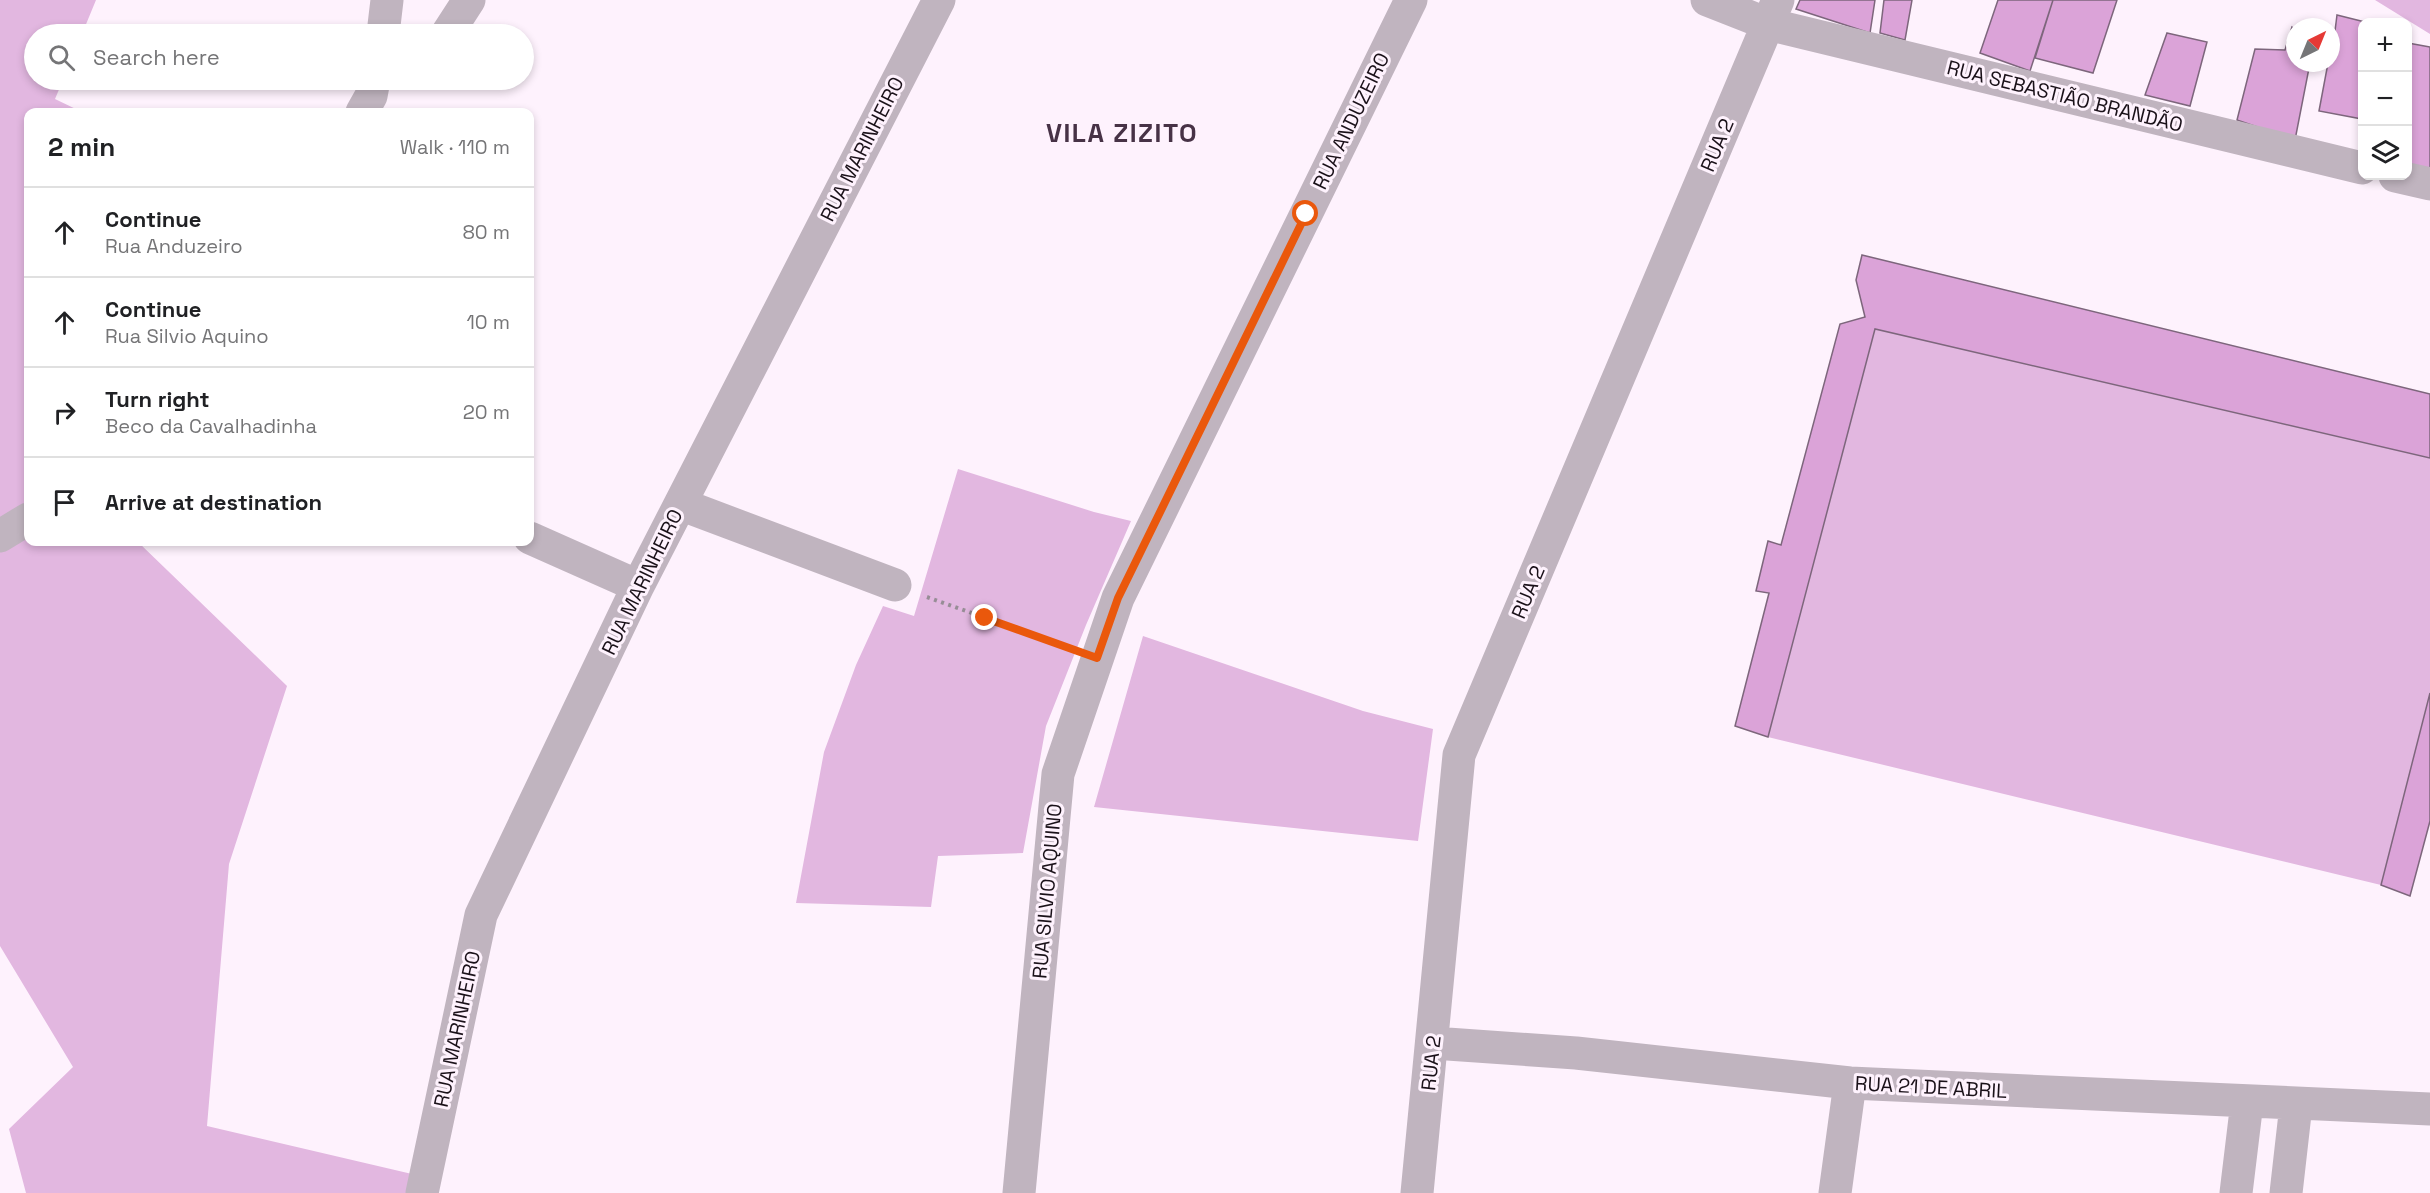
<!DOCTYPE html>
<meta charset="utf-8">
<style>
:root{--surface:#fff;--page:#f2f2f2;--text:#202124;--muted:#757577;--line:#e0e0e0}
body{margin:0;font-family:"Space Grotesk",sans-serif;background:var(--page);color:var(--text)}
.controls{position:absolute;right:18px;top:18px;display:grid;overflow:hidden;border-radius:12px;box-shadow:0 3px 9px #0003}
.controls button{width:54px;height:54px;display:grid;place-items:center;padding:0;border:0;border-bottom:2px solid var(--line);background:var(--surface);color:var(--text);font:30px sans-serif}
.compass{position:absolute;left:2286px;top:18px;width:54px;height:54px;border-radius:50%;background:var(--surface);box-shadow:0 3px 9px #0003;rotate:43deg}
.stop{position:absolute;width:18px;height:18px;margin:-14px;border:4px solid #ea580c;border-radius:50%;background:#fff}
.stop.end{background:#ea580c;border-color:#fff;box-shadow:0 2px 6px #0008}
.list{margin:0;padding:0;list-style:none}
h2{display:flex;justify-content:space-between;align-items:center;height:78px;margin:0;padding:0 24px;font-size:26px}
h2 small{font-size:20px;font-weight:400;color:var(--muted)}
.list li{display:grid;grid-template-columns:39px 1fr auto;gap:18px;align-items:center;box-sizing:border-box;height:90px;padding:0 24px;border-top:2px solid var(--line)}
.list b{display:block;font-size:22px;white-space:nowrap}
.list p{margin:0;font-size:20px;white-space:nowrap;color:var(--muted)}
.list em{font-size:20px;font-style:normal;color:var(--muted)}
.icon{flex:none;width:33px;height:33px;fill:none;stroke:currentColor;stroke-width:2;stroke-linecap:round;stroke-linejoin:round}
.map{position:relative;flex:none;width:2430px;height:1193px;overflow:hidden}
.search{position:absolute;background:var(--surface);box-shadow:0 3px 9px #0003;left:24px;top:24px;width:510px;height:66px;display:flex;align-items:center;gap:15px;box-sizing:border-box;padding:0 21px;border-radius:33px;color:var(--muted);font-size:22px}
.panel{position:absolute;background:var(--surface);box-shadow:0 3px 9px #0003;left:24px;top:108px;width:510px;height:438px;border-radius:12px}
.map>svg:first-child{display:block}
</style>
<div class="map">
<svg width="2430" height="1193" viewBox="0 0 2430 1193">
<rect width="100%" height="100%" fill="#fef2fd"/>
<!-- green -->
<path fill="#e2b7e0" d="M0,0H96L82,34H34V80H63L55,99L82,112H28V511L0,528Z
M2375,0H2430V34Z
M1875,329L2430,458V693L2381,885L1768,737Z
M958,469L1094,512L1131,521L1086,625L1046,726L1023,853L938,856L931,907L796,903L824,752L856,665L883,606L914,616Z
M28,531V542H138L287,686L229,864L207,1126L412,1174L408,1193H26L9,1129L73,1067L0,946V549Z
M1143,636L1363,711L1433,729L1418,841L1094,807Z"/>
<!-- building -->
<path fill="#dba3d8" stroke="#7d667c" stroke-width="1.5" d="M1800,0H1875L1870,33L1796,9Z
M1884,0H1912L1905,40L1880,33Z
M1998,0H2053L2030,71L1980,53Z
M2053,0H2117L2093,73L2035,58Z
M2337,15L2365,22H2362V119L2319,111L2328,63H2331Z
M2292,27L2295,29V63H2310L2295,140L2237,120L2255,49L2285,50Z
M2167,33L2207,42L2190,106L2145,95Z
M2408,43L2430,47V168H2408Z
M1862,255L2430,394V458L1875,329L1768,737L1735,726L1769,593L1756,591L1768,541L1781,545L1840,324L1865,317L1856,280Z
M2430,693V821L2410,896L2381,885Z"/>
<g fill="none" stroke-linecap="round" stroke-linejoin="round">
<!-- path -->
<path stroke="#978d96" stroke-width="4" stroke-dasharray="3 4.5" stroke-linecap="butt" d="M927,597L1064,646"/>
<!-- street -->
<path stroke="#c0b4bf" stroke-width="33" d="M1707,0L1768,24L2362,168
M383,34L387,0
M447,34L469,0
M362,112L371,96L374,80
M2395,176L2430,184
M680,504L895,585
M0,536L28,519
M530,538L638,586
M1433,1043L1576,1053L1850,1083L2430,1109
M422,1193L481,915L638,586L939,0
M1019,1193L1058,774L1118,598L1411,0
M1417,1193L1459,755L1778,0
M1835,1193L1850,1083
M2236,1193L2247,1102
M2286,1193L2296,1105"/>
</g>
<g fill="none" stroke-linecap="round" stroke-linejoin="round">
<!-- route -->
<path stroke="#ea580c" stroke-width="8" d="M985,618L1097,658L1118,598L1306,214"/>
</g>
<g text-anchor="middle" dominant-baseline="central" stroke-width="6" stroke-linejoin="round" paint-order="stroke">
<!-- street labels -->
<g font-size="20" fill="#1a1119" stroke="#fef2fd">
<text transform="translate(2065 96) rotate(14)">RUA SEBASTIÃO BRANDÃO</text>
<text transform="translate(1351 121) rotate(-64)">RUA ANDUZEIRO</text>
<text transform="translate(1717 145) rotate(-67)">RUA 2</text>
<text transform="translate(862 149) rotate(-63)">RUA MARINHEIRO</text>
<text transform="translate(642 582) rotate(-64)">RUA MARINHEIRO</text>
<text transform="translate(1528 592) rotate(-67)">RUA 2</text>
<text transform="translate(1047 891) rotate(-85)">RUA SILVIO AQUINO</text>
<text transform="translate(457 1029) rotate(-78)">RUA MARINHEIRO</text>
<text transform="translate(1431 1063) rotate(-84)">RUA 2</text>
<text transform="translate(1931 1087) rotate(3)">RUA 21 DE ABRIL</text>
</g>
<!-- district labels -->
<g font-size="26" font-weight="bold" letter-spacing="1.5" fill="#473246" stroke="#fef2fd">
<text x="1122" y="133">VILA ZIZITO</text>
</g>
</g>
</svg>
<div class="controls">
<button>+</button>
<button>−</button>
<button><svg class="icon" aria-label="layers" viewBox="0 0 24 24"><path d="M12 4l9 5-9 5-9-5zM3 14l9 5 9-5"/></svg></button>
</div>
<svg class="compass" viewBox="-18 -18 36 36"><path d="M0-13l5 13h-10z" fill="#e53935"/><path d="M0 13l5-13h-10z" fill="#757577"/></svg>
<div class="stop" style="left:1306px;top:214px"></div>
<div class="stop end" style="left:985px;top:618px"></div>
<div class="search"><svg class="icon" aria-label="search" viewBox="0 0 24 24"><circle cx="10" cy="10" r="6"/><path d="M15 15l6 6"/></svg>Search here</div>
<section class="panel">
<h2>2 min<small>Walk · 110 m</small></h2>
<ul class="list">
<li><svg class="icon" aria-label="ahead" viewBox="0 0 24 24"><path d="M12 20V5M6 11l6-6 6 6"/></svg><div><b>Continue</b><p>Rua Anduzeiro</p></div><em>80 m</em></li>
<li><svg class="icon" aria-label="ahead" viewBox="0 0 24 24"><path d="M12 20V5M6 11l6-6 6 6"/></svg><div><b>Continue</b><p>Rua Silvio Aquino</p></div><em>10 m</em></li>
<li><svg class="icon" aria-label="right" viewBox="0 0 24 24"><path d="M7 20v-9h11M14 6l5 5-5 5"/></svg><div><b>Turn right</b><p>Beco da Cavalhadinha</p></div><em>20 m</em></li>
<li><svg class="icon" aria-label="arrive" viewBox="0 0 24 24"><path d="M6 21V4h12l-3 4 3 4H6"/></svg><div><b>Arrive at destination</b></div></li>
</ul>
</section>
</div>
